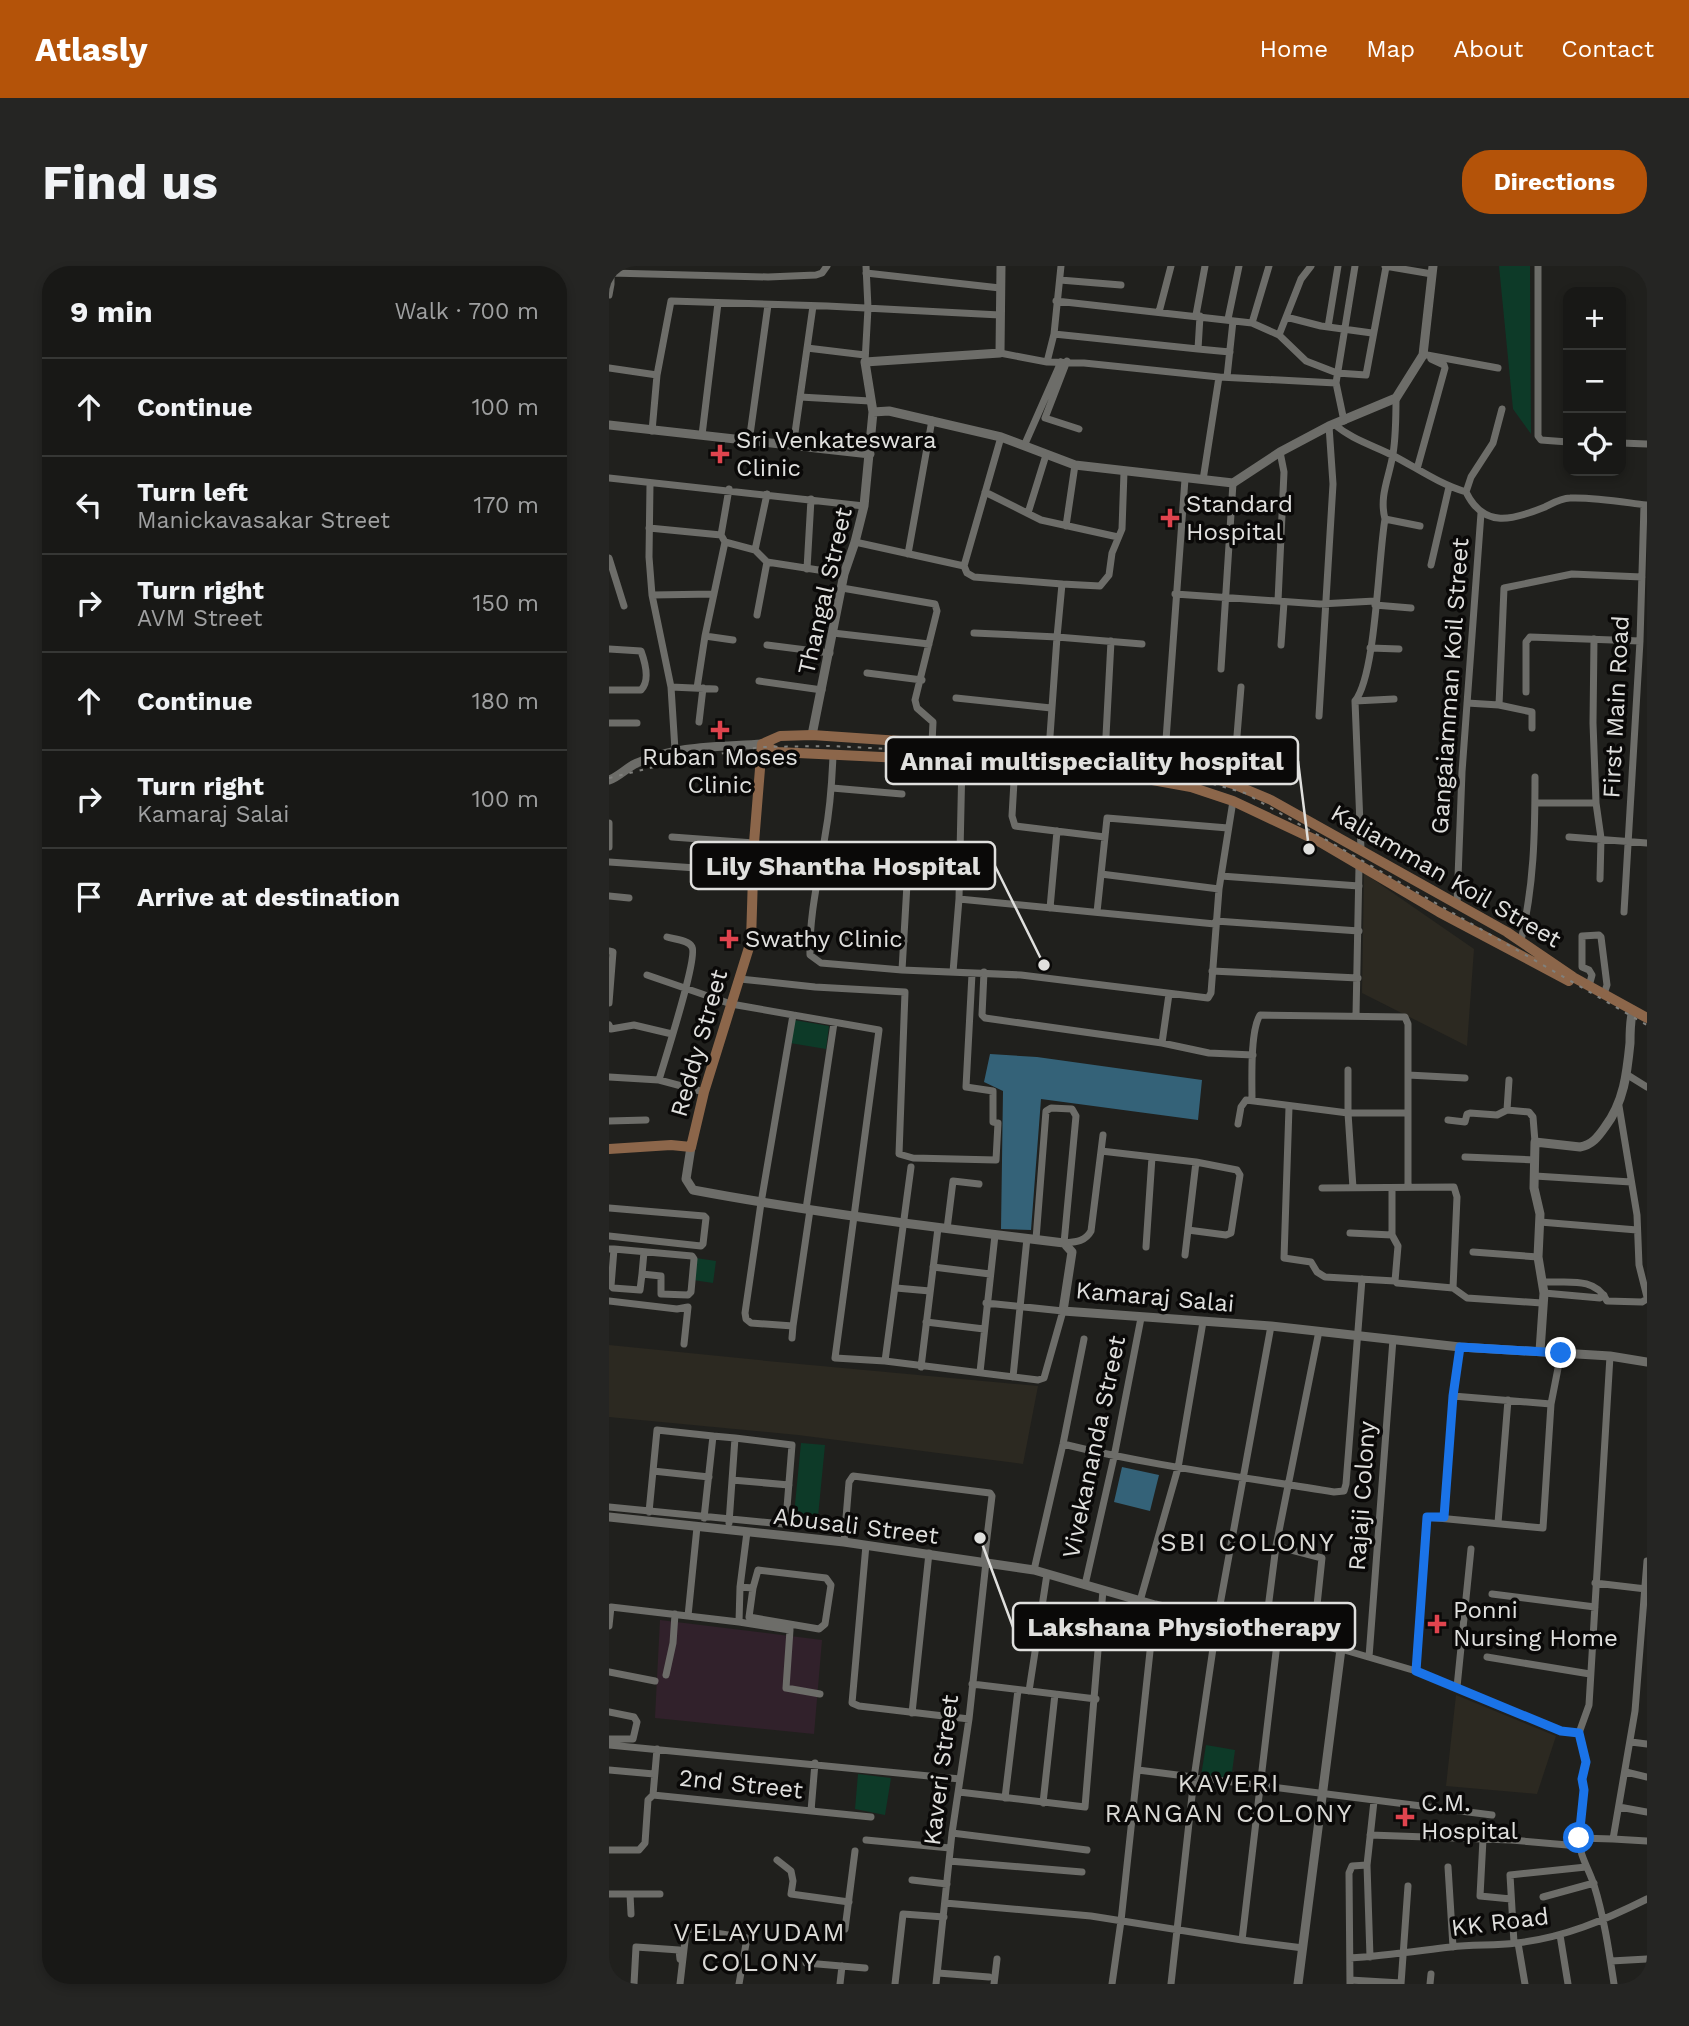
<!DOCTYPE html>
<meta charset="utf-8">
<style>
:root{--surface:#181816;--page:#252523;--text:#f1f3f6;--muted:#9fa0a1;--line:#363735;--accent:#b45309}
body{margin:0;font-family:"Work Sans",sans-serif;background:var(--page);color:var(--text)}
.controls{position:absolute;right:21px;top:21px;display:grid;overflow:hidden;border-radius:14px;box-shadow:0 4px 10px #0003}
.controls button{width:63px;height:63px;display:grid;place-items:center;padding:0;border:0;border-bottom:2px solid var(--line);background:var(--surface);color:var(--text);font:35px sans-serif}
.stop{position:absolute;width:21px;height:21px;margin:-16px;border:5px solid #1a73e8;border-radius:50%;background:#fff}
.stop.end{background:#1a73e8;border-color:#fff;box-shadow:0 2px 7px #0008}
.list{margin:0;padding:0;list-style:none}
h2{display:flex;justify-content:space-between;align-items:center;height:91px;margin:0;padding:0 28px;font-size:30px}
h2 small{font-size:23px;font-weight:400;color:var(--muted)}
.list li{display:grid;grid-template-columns:46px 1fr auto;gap:21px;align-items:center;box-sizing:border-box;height:98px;padding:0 28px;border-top:2px solid var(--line)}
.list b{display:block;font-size:26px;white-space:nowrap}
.list p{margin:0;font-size:23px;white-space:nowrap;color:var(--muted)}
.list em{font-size:23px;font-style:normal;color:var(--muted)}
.icon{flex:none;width:38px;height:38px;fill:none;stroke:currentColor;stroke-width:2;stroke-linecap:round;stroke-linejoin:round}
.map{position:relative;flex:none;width:1038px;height:1718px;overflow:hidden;border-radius:28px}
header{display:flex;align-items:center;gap:42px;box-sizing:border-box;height:98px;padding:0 35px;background:var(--accent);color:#fff}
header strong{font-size:33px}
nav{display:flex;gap:38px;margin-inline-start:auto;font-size:24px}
.intro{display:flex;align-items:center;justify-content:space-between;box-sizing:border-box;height:168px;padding:0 42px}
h1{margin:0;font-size:49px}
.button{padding:18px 32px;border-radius:28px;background:var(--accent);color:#fff;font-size:24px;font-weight:700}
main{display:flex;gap:42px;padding:0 42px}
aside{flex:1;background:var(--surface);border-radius:28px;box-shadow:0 4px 10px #0003}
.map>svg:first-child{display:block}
</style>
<header>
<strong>Atlasly</strong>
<nav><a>Home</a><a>Map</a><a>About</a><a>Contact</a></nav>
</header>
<div class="intro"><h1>Find us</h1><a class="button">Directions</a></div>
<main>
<aside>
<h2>9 min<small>Walk · 700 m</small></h2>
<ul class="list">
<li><svg class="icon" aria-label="ahead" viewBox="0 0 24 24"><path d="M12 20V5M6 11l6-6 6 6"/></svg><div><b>Continue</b></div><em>100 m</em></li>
<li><svg class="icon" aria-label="left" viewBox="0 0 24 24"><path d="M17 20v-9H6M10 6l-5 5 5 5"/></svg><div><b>Turn left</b><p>Manickavasakar Street</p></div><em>170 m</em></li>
<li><svg class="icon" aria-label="right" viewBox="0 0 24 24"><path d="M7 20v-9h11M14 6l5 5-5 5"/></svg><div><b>Turn right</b><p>AVM Street</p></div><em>150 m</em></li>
<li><svg class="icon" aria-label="ahead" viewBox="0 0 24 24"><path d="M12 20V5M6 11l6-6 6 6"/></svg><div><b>Continue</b></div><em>180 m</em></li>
<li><svg class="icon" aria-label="right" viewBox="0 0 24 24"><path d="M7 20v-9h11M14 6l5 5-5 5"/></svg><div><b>Turn right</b><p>Kamaraj Salai</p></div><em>100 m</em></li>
<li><svg class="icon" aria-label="arrive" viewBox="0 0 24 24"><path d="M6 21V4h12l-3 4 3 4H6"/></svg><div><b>Arrive at destination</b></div></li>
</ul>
</aside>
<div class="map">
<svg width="1038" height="1718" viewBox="0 0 1038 1718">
<rect width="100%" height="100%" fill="#20201d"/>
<!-- built -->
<path fill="#2c2921" d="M755,607L865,683L858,780L753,727Z
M0,1079L169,1096L429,1120L414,1198L189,1169L0,1151Z
M847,1429L947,1470L928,1528L837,1520Z"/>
<!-- industrial -->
<path fill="#31212b" d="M51,1354L213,1374L205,1468L46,1452Z"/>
<!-- green -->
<path fill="#0d3a28" d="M890,0H921L922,168L904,143Z
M185,754L220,760L217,783L181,777Z
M87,992L107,995L104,1017L84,1014Z
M192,1177L216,1179L208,1261L184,1259Z
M597,1479L626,1484L622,1514L592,1510Z
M249,1508L282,1512L276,1549L246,1543Z"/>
<!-- water -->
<path fill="#346278" d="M381,788L428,791L593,814L589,854L432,833L422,964L392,963L394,825L375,816Z
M513,1201L550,1209L541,1245L505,1236Z"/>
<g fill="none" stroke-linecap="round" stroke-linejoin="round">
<!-- stream -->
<path stroke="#346278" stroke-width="2" d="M1034,0L1038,1"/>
<!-- minor -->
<path stroke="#6d6d69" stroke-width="7" d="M2,0V18
M776,0L823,8
M929,0V170L932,174L959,176
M2,7L159,11L207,9L213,7L218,0
M257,7L391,22
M451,14L512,19
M0,18H2L0,29
M447,35L643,57L670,69L697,95L728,107L757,109L777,1
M550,46L562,0
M587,49L596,0
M677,51L712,60L763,67
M619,53L630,0
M643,57L660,0
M719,61L729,0
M445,68L589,83L591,50
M670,69L692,13L702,0
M198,82L256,89
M589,83L621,86
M391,87L438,96L475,97L610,111L727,117
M818,89L889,102
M458,95L436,152L470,163
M256,96L259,42L257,0
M438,96L445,68L452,0
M0,102L48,109
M618,111L624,55
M191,131L261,135
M735,155L727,117L746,0
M725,158C742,173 763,179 783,189C808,202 830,218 857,226C875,263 904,254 936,241C944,237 952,232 961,232C986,231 1013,236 1037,239
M43,165L48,109L62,35L218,40L391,49
M93,169L109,37
M140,176L159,39
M1012,177L1038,178
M415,180L452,96
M184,181L204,40
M808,203L836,102L835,99L822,93
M0,212L255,240
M594,214L610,111
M41,218L40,291L43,329L62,421L66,484
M376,226L432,254L509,271
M857,226L862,211L884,177L893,143
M419,247L437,189
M776,253L811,260
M457,260L466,199
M40,262L112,269L120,223
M116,276L146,284L158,296L235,308
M246,276L355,300L358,307L365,311L453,318L448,371L365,367
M146,284L158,228
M299,288L323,154
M0,292L15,340
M822,299L840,221
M355,300L392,171
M198,303L202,233
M453,318L491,320L500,309L503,287L513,263L515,206
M233,322L326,338L328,345L306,434L308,442L324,456L323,477
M566,328L711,338L766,335
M43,329L105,328
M669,335L675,206L671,186
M766,339L802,342
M148,349L158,296
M224,367L320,378
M96,370L124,374
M985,373L984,457L987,537L992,572L991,613
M158,379L221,387
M672,379L675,336
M761,382L790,383
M0,383L32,385C36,396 41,415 32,424H0
M612,403L624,217
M258,407L313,414
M150,415L213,424
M62,421L106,423
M88,422L96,370L116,276L112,269
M917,426V376L921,371L1031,375
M347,432L442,442
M746,435L785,433
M858,437L890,439L923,446V462
M890,439L895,322L963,308L1033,311
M710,450L724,218L720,160
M90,456L94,422
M0,457H28
M440,484L448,371L533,378
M224,489C223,516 221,543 216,570C210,610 200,649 201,689L212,697L293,704L412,709L599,732L602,727L610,623L624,535
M496,489L502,375
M406,498L403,550L406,560L496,571
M587,506L591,477
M554,515L576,213
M624,518L632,421
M223,522L293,528
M926,537H987
M0,557V581
M63,571L145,577
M960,571L1038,577
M752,583L746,435C767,409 769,293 776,253C770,230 780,212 784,188C787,169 787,151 787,132
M0,596L145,606
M492,608L610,623
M612,610L750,620
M0,630L20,632
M350,633L606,658
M848,638L853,506L872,247
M441,642L448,565
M488,646L498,552L619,562
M1015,646L1031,375L1035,239
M607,655L750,665
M232,671L295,675
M142,675L201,679
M912,675C925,618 926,569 926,511
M0,685L4,686L0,737
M293,704L299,601
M603,705L749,712
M344,706L350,633L353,494
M375,706L373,749L376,752L553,777L600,787L644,789
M38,709L122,738L270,764L226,1092L276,1095L429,1114L435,1112L454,1045L377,1037
M131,713L206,721L296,726L290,888L304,892L387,894L389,857L384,856V825L357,821L363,708
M980,720L983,709L980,704L973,701V670L990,669L992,671L998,719L995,728
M747,749L750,600
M0,759L2,763L25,759L63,768
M553,777L560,728
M739,804V847L744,922
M1017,808L1038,821
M799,809L856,812
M0,811L50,814L95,826
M50,814C55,796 89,692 83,681C80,674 64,673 58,671
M643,834C643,814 641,765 651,749L796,751L799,758V921
M1010,840L1028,949L1030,999L1038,1031
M680,841L675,992L702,996L708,1006L716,1011L786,1015L788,1017L844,1022
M898,844L900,814
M839,854L856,856L858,848L861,847L888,849L898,844L920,846L924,851L926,876
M0,855L37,854
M629,858L632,841L637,834L739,847H798
M492,885L587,896L628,904L631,909L622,967L617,969L579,964
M856,891L926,894
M926,910L1022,916
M713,922L845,921L848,931L844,1022
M783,922V969
M0,942L95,950L97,952L94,978L92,980L0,970
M197,943L225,757
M931,956L1028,964
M338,963L344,915L370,918
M741,967L783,969
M783,969L789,980L786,1015
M427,973L437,845L442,842L463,843L467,850L455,977C466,976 476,976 482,965L494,869
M537,981L543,891
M1,983H5L2,1020L4,1022L31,1024L33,1008
M5,983L83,990L85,993L82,1026L79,1029L52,1028V1010L33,1008L35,986
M864,986L929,991
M576,989L587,896
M324,1001L381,1008
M934,1016C957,1017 987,1010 998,1035L1033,1036L1038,1033
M287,1022L321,1025
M844,1022L858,1032L933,1037
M935,1027L991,1032L995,1029
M0,1035L68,1043L79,1041L75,1078
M317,1056L375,1063
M184,1060L201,944
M183,1072L184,1060L142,1057L137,1053L136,1047L152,937L184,749
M1001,1090L980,1439L970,1467L977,1496L973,1513L975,1524L970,1572C970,1589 980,1603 985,1619C995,1651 1000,1685 1005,1718
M276,1095L302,901
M312,1101L329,962
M371,1106L386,969
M404,1111L418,972
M844,1130L942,1138
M104,1170L126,1172L120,1257
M454,1178C543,1200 635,1211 725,1226L735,1225L737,1218L753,1013
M44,1205L100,1211
M123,1214L180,1219
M0,1241L174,1258L177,1254L183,1179L126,1172
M40,1246L48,1164L104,1170L95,1252
M835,1251L844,1130L851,1081
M889,1257L899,1134
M235,1276L240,1216L244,1210L381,1227L383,1230L375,1296
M257,1279L243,1437L250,1440L360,1453
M667,1280L713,1292L704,1377
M425,1304L454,1178L475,1073
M986,1317L1037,1323
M476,1319L505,1191L532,1052
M131,1321L144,1322L149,1304L217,1312L222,1319L216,1358L210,1363L140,1351L144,1322
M883,1328L986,1341
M531,1335L569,1202L594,1056
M79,1350L88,1261
M130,1356L181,1364L177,1422L211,1428
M0,1360L2,1341L130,1356L131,1321L138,1266
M656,1366L667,1280L710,1065
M732,1383L807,1405L952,1465L970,1467
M760,1391L784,1073
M878,1391L981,1408
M807,1405L818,1251L934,1262L942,1138L952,1087
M0,1406L46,1415
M57,1409L64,1377L66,1348
M363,1418L487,1433
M848,1421L862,1283
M420,1425L438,1308
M0,1446L25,1451L28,1456L24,1473H0
M303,1447L320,1287
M1022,1476L1038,1478
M0,1479L351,1513
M48,1483L44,1529L262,1551
M0,1504L45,1508
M529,1504L883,1549
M1017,1506L1038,1511
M350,1526L476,1541L494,1324
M396,1532L409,1424
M434,1537L446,1428
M1010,1541L1038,1546
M202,1545L206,1497
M343,1567L478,1584
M761,1569L902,1574L970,1580
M970,1572L1004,1573L1026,1445L1038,1295
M874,1573L871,1630L902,1633
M1004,1573L1038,1575
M257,1574L341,1582
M0,1584H30L36,1577L39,1534L44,1529
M168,1594L182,1605L184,1615L182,1628L240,1636
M340,1595L473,1606
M839,1601L844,1681
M303,1614L338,1618
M0,1628H51
M21,1628L22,1648
M934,1631L985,1617
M336,1637L482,1650L633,1674L694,1682
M236,1663L246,1585
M951,1669L959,1718
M633,1674L669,1369
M905,1677L901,1609L977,1601
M909,1677L916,1718
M761,1691L758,1599L765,1535
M741,1692C775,1690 808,1685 842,1681C864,1678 885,1680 907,1677C954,1672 996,1654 1038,1633
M1002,1695L1038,1693
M197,1697L256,1702
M329,1707L380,1711
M741,1714L792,1717
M25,1718L27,1681L70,1684L71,1693
M71,1718L77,1666L81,1663L138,1672L130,1718
M231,1718L233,1700
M286,1718L294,1648L335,1651
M327,1718L343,1567L360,1453L377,1296
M385,1718L388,1693
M503,1718L512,1655L546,1339
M562,1718L585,1512L608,1355L662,1060
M741,1718L740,1607L743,1600L758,1599
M792,1718L799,1620
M821,1718L822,1708"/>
<!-- tertiary -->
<path stroke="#6d6d69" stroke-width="9" d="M264,146L280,145L392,171L466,199L624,217L671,186L720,160L787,132L814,89L824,0
M0,159L261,188
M203,469L235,308L246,276L255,240L264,146L256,96L391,87L392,0
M0,514C11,510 18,501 28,497C67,479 111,481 153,478
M82,881L77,913L84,924C207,947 331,962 455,977L463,986L454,1045L662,1060L851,1081L1001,1090L1038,1096
M931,1085L935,1027L929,991L931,948L925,922L926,876L971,881C983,879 989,871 996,861C1015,836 1018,807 1021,777C1021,766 1021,754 1024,744
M0,1251L235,1276L425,1304L546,1339L732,1383L689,1718"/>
<!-- secondary -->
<path stroke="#8c664a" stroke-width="10" d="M153,478L171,470L203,469L496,489L556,498L624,518L662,534L898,666L964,711L1038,752
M153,478L168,486L439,499L494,505L582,521L624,535L711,576L830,646L960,715
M0,883L62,879L82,881L95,826L142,675L145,577L153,478"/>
<!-- rail -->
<path stroke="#80807d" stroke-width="2" stroke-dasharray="3.5 7" stroke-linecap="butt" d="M0,512L74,494L151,481L222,480L378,488L594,515L636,527L1038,759"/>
</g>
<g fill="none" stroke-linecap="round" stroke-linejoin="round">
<!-- route -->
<path stroke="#1a73e8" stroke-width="9" d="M952,1087L851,1081L844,1130L835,1251H818L807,1405L952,1465L970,1467L977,1496L973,1513L975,1524L970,1572"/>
</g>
<!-- markers -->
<g fill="#e0444e" stroke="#0a0908" stroke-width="2.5">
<path d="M107.5 177.5h7v7h7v7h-7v7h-7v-7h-7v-7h7z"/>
<path d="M557.5 241.5h7v7h7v7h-7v7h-7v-7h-7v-7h7z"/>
<path d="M107.5 453.5h7v7h7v7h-7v7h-7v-7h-7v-7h7z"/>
<path d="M116.5 662.5h7v7h7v7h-7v7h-7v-7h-7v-7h7z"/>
<path d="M824.5 1347.5h7v7h7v7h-7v7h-7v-7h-7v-7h7z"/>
<path d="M792.5 1540.5h7v7h7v7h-7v7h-7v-7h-7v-7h7z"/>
</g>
<g text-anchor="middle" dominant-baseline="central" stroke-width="7" stroke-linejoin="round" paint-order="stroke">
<!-- poi labels -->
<g font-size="24" fill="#e0e0de" stroke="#0a0908" text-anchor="start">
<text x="127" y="174">Sri Venkateswara<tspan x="127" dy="28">Clinic</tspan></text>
<text x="577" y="238">Standard<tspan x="577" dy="28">Hospital</tspan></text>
<text x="111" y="491" text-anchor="middle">Ruban Moses<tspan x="111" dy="28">Clinic</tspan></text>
<text x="136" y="673">Swathy Clinic</text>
<text x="844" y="1344">Ponni<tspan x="844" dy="28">Nursing Home</tspan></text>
<text x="812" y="1537">C.M.<tspan x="812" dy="28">Hospital</tspan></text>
</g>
<!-- street labels -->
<g font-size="24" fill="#e0e0de" stroke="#0a0908">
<text transform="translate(216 325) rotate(-77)">Thangal Street</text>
<text transform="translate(841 420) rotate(-86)">Gangaiamman Koil Street</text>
<text transform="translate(1007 441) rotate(-87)">First Main Road</text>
<text transform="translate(837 610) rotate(30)">Kaliamman Koil Street</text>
<text transform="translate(90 777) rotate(-74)">Reddy Street</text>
<text transform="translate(546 1031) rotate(5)">Kamaraj Salai</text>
<text transform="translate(485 1181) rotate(-78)">Vivekananda Street</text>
<text transform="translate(753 1230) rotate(-86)">Rajaji Colony</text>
<text transform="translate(247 1260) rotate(7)">Abusali Street</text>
<text transform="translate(332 1504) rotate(-83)">Kaveri Street</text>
<text transform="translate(132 1518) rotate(6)">2nd Street</text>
<text transform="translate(891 1656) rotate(-7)">KK Road</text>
</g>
<!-- neighbourhood labels -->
<g font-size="26" letter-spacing="2" fill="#dad9d5" stroke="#0a0908">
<text x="639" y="1276">SBI COLONY</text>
<text x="620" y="1517">KAVERI<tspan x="620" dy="30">RANGAN COLONY</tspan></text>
<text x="151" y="1666">VELAYUDAM<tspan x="151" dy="30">COLONY</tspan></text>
</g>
</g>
<!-- callouts -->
<path fill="none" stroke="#e0e0de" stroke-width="2.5" d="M700 583L689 495M435 699L386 600M371 1272L404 1361"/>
<g fill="#e0e0de" stroke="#0a0908" stroke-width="2.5">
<circle cx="700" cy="583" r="7"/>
<circle cx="435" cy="699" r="7"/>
<circle cx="371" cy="1272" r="7"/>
</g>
<g fill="#0a0908" stroke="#e0e0de" stroke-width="2.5">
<rect x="277" y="471" width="412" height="47" rx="7"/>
<rect x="82" y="576" width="304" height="47" rx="7"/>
<rect x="404" y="1337" width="342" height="47" rx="7"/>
</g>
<g font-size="26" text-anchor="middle" font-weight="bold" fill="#e0e0de">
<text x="483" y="504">Annai multispeciality hospital</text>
<text x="234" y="609">Lily Shantha Hospital</text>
<text x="575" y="1370">Lakshana Physiotherapy</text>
</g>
</svg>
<div class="controls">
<button>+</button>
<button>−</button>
<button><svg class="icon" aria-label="locate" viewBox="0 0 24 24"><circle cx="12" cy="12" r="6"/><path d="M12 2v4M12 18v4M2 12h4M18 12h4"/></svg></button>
</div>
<div class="stop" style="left:970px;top:1572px"></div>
<div class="stop end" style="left:952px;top:1087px"></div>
</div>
</main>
